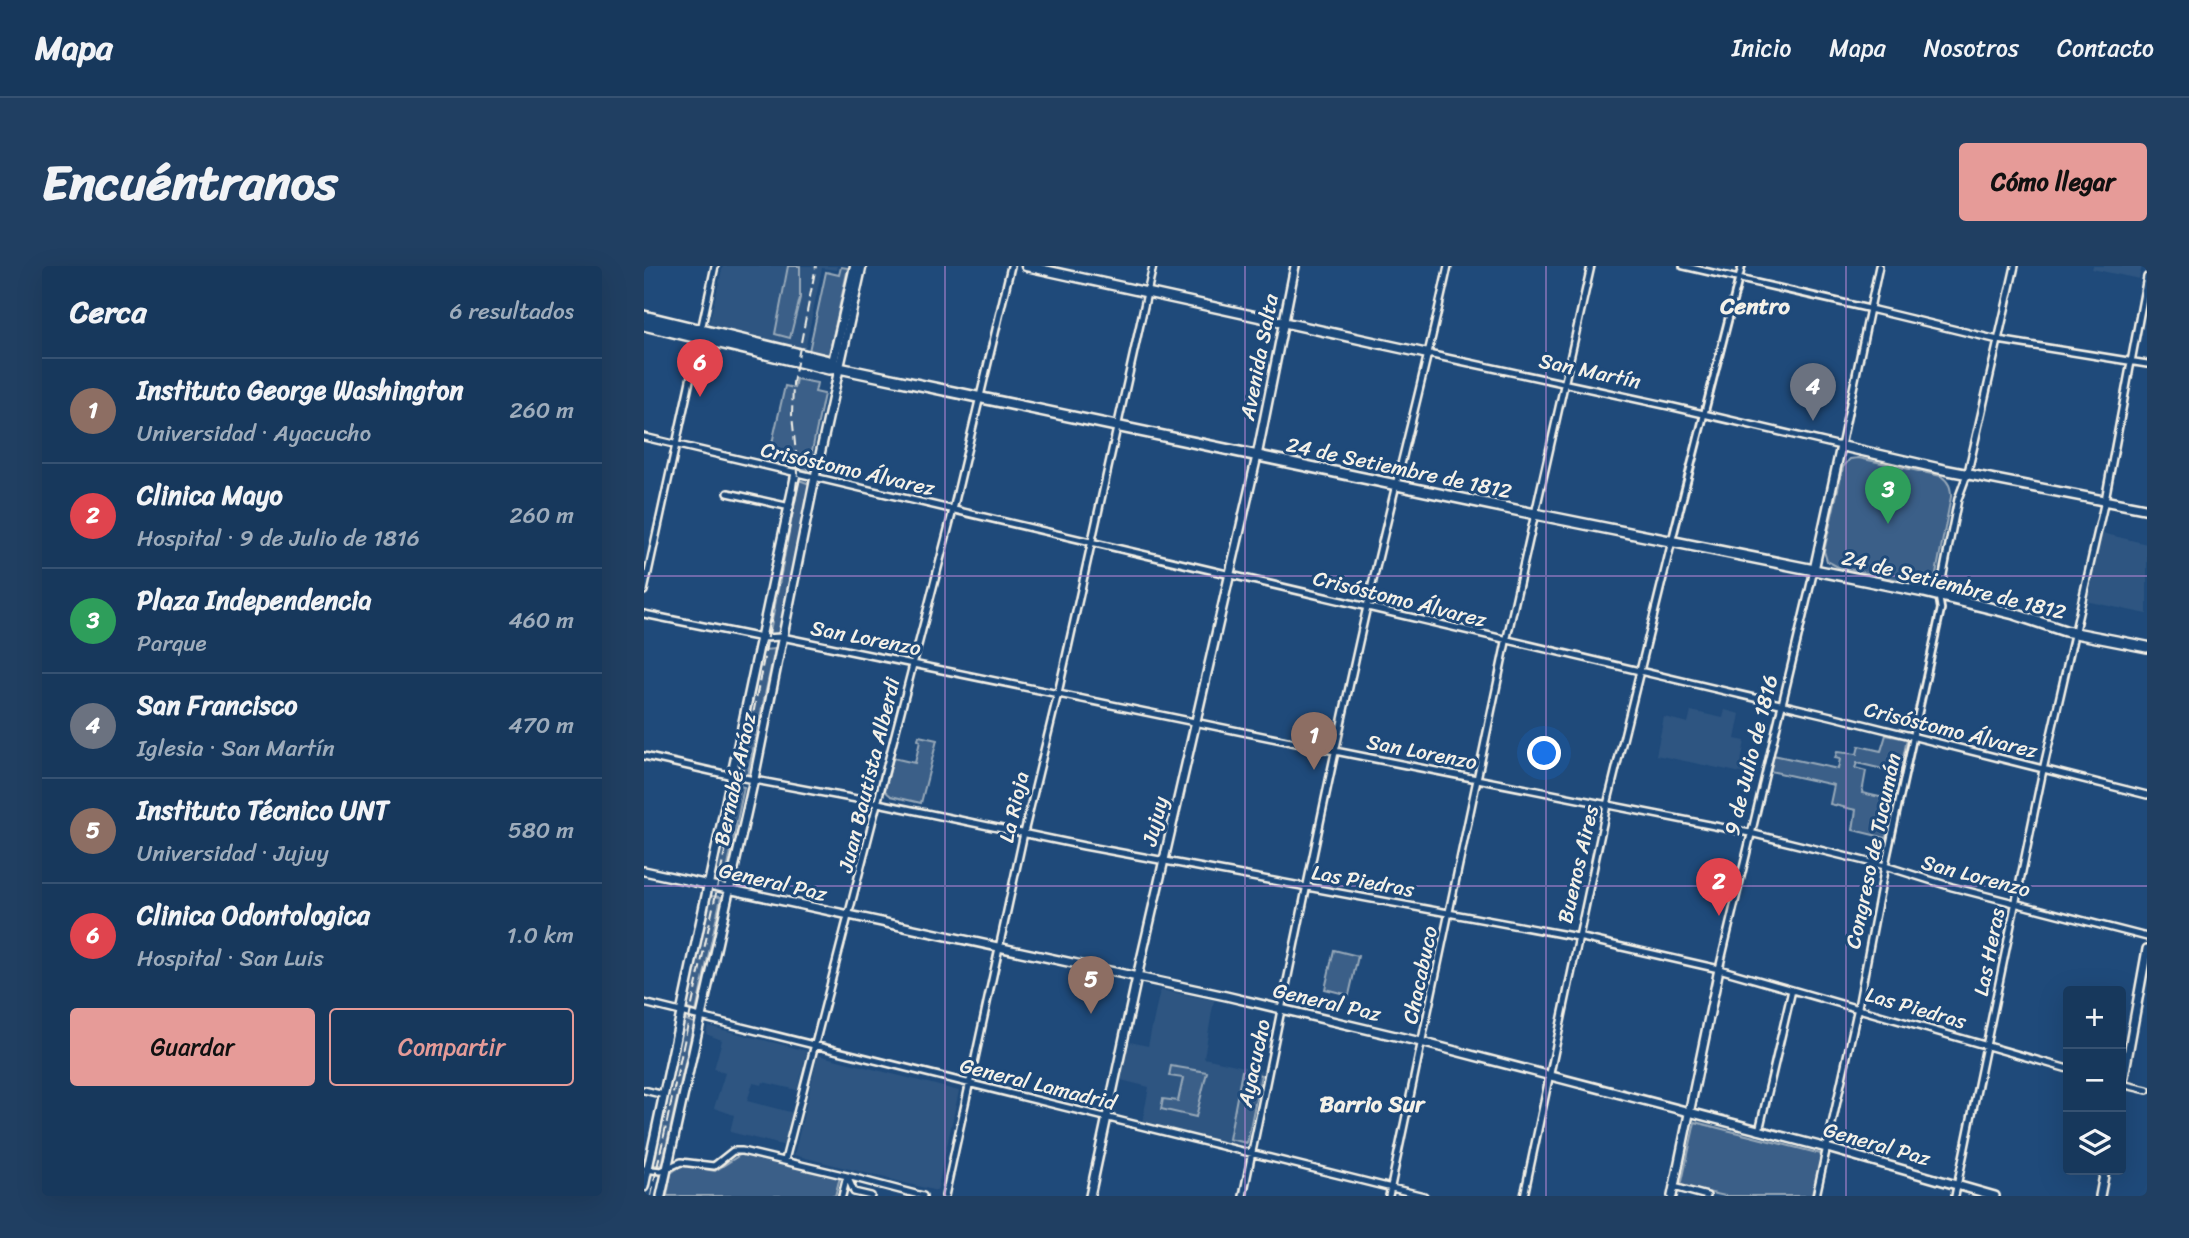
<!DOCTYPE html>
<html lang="es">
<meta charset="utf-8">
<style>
:root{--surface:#17385c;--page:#203f62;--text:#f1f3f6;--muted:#9eacbb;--line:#365272;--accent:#e69b98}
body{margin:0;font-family:Sriracha,sans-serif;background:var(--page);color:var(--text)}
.controls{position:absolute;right:21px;bottom:21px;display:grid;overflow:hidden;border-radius:7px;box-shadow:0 7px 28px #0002}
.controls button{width:63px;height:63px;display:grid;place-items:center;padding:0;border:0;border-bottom:2px solid var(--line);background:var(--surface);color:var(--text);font:35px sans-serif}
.you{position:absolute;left:901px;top:488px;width:24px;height:24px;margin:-18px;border:5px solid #fff;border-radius:50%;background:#1a73e8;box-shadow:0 0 0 10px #1a73e833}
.badge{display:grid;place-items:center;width:46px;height:46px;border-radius:50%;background:var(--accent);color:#fff;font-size:23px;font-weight:700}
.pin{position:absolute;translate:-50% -58px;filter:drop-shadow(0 2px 4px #0008)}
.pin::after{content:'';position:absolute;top:37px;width:24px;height:21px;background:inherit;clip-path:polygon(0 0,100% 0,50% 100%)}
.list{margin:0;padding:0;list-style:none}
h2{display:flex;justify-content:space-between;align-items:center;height:91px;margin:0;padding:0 28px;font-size:30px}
h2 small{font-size:23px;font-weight:400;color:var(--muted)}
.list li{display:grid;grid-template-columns:46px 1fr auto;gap:21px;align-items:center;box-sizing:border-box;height:105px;padding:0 28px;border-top:2px solid var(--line)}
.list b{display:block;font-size:26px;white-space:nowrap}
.list p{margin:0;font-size:23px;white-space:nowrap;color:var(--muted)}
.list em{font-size:23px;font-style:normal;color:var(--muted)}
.actions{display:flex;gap:14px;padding:21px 28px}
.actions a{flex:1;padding:16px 0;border:2px solid var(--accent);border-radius:7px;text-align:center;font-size:24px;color:var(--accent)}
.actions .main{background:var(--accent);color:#111}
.icon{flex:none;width:38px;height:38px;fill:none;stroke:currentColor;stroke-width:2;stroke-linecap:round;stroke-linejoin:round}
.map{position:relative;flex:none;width:1503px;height:930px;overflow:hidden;border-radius:7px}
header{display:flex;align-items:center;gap:42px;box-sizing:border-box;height:98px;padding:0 35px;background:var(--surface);border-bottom:2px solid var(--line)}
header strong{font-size:33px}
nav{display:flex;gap:38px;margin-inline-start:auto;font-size:24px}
.intro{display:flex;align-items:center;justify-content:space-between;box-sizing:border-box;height:168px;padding:0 42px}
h1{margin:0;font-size:49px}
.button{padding:18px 32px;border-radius:7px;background:var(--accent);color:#111;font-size:24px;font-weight:700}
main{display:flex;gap:42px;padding:0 42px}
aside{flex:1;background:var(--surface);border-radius:7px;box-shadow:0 7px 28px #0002}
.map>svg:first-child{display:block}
</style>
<header>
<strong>Mapa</strong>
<nav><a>Inicio</a><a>Mapa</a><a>Nosotros</a><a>Contacto</a></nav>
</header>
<div class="intro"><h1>Encuéntranos</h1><a class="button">Cómo llegar</a></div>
<main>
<aside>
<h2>Cerca<small>6 resultados</small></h2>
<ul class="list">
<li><span class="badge" style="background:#8d6e63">1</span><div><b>Instituto George Washington</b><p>Universidad · Ayacucho</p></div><em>260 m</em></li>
<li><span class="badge" style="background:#e0444e">2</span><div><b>Clinica Mayo</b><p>Hospital · 9 de Julio de 1816</p></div><em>260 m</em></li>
<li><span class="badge" style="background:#2e9e5b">3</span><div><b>Plaza Independencia</b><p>Parque</p></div><em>460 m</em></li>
<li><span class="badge" style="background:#6b7280">4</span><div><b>San Francisco</b><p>Iglesia · San Martín</p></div><em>470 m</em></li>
<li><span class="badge" style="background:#8d6e63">5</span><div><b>Instituto Técnico UNT</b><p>Universidad · Jujuy</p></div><em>580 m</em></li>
<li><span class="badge" style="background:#e0444e">6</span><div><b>Clinica Odontologica</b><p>Hospital · San Luis</p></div><em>1.0 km</em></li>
</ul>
<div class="actions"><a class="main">Guardar</a><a>Compartir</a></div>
</aside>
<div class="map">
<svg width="1503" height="930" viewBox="0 0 1503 930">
<rect width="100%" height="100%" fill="#1f4a7a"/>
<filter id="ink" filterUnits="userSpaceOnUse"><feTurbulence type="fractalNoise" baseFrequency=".0143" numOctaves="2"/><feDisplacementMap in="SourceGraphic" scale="14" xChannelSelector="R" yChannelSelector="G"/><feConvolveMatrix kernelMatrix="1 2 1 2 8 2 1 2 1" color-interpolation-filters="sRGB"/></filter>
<g filter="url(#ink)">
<!-- built -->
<path fill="#2d5581" d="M79,0H193L192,4L178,2L161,84L64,61Z
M1449,0H1498L1495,13L1448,3Z
M1458,267L1503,278V348L1441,335Z
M1081,444L1096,448L1091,473L1101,475L1097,496L1115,500L1112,510L1012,489L1020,451L1044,457L1047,445L1079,452Z
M516,724L570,734L560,792L619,805L604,880L498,857L505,821L477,814L486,776L504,780Z
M64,760L163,785L153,824L119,816L118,819L109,817L103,835L150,847L142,880L86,866L90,849L70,842L81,807L70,803L78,774L62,768Z
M174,789L315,825L293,925L150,889Z"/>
<!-- green -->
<path fill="#3a5f88" stroke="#97a8b8" stroke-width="2" d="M144,0H156V32L146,72L131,68Z
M197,1L204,2L185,89L165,85L182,6L195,9Z
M152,113L173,117L171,126L180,128L164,204L124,195L141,120L150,122Z
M1215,192L1297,210C1305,216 1307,221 1307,231L1292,308L1286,316L1279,319L1194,301L1183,295L1180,285L1199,201L1206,193Z
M155,214L166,218L134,374L124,376Z
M131,383L103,511L93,508L119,384Z
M1242,469L1263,473L1256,507L1213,497L1211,502L1222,505L1218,527L1249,534L1242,572L1209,564L1212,544L1186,538L1190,519L1126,505L1129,489L1194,503L1196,493L1191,492L1193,486L1213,488L1215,480L1237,485Z
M275,470L293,474L277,537L247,530L241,525L249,492L271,497L276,475L274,474Z
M90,519L100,521L80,620L69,618Z
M66,630L77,631L52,746L42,742Z
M690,684L714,690L705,729L681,723Z
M40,753L50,757L18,899H9Z
M527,800L563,806L552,851L517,843L519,833L534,835L539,812L525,810Z
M598,805L617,809L603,877L585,873Z
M1051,856L1181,889L1170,930H1081L1037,920Z
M99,887L196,911L191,930H23L27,907L38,899L71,905Z"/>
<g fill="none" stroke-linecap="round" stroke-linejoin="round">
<!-- pedestrian casing -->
<g stroke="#f4f1e8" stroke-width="10">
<path id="pedestrian" d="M1039,0L1226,43
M1028,274L1098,0
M1241,600L1297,343L1295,331"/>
</g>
<!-- minor casing -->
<g stroke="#f4f1e8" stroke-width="10">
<path id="minor" d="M1226,43L1354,74L1503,98
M784,88L1025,140L1197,180L1235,0
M0,171L1187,450L1503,529
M84,227L146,241
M0,325L71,0
M1295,329L1314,233L1324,206L1371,0
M0,348L118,372L138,371L691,485L1106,567L1241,600L1308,621L1503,671
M0,490L89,510L234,537L440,580L934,671L1075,703L1424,803
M1075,703L1170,304
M0,737L780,930
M1477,818L1503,824
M0,824L20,829
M1115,865L1148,724
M141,894L309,244L367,0
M0,903L17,905L37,896L70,900L89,885H98L203,910L210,926L227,930
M1030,921L1063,930
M198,930L203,910L279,930
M301,930L380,567L414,427L509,0
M599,930C639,735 678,539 722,345C748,230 779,115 804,0
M745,930L862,376L947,0
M880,930L963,539L1028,275
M1172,930L1214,741L1241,600
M1311,930L1399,504L1461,234L1503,11"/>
</g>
<!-- tertiary casing -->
<g stroke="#f4f1e8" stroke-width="12">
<path id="tertiary" d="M1170,304L1197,180
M0,605L582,730L777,776L1183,882L1351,930
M1477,827L1503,683
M0,921L152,207
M17,930L110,513L171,211L218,0
M446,930L493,711L613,190L651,0
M1028,930L1075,703
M1456,930L1461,904"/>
</g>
<!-- secondary casing -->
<g stroke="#f4f1e8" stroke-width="13">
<path id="secondary" d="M382,0L784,88
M189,96L211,0
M1197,180L1302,204L1503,243"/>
</g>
<!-- primary casing -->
<g stroke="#f4f1e8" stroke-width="14">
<path id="primary" d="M0,50L189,96L195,102
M0,59L185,103L195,102L891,248L1280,326L1370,348L1421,365L1503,381"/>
</g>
<!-- pedestrian -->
<use href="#pedestrian" stroke="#1f4a7a" stroke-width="4.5"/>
<!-- minor -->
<use href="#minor" stroke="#1f4a7a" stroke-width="5"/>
<!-- tertiary -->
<use href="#tertiary" stroke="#1f4a7a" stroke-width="7"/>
<!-- secondary -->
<use href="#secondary" stroke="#1f4a7a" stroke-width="8"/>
<!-- primary -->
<use href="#primary" stroke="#1f4a7a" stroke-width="9"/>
<!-- rail -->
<path stroke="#f4f1e8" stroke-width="2" stroke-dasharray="10 5" stroke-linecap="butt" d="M7,930L97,511L150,236L154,207L148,149L149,117L172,0"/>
</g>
</g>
<!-- grid -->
<path fill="none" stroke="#b185d1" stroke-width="2" stroke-opacity="0.55" d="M301,0V930M601,0V930M902,0V930M1202,0V930M0,310H1503M0,620H1503"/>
<g text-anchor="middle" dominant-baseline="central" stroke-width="6" stroke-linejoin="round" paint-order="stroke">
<!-- street labels -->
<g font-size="21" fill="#f4f1e8" stroke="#1f4a7a">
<text transform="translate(615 91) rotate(-79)">Avenida Salta</text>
<text transform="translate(946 105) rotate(12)">San Martín</text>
<text transform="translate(755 202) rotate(12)">24 de Setiembre de 1812</text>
<text transform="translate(204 203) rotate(13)">Crisóstomo Álvarez</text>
<text transform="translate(1310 319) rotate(14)">24 de Setiembre de 1812</text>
<text transform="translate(756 333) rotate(14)">Crisóstomo Álvarez</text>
<text transform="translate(222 372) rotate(11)">San Lorenzo</text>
<text transform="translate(1307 464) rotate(14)">Crisóstomo Álvarez</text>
<text transform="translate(778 486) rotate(11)">San Lorenzo</text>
<text transform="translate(1107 489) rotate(-76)">9 de Julio de 1816</text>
<text transform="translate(225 509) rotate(-76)">Juan Bautista Alberdi</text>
<text transform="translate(91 513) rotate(-78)">Bernabé Aráoz</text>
<text transform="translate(370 541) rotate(-77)">La Rioja</text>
<text transform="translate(511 555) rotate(-76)">Jujuy</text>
<text transform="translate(1229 585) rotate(-78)">Congreso de Tucumán</text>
<text transform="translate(934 598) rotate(-77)">Buenos Aires</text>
<text transform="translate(1332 610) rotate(15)">San Lorenzo</text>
<text transform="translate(719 615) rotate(10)">Las Piedras</text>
<text transform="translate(129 616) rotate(13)">General Paz</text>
<text transform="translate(1345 686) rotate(-79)">Las Heras</text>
<text transform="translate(776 709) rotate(-78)">Chacabuco</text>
<text transform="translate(683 736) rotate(13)">General Paz</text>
<text transform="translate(1272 742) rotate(16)">Las Piedras</text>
<text transform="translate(610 797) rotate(-78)">Ayacucho</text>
<text transform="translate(394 818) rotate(14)">General Lamadrid</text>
<text transform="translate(1233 878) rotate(16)">General Paz</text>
</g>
<!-- neighbourhood labels -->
<g font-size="23" font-weight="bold" fill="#f4f1e8" stroke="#1f4a7a">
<text x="1111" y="40">Centro</text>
<text x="728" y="838">Barrio Sur</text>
</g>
</g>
</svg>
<div class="controls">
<button>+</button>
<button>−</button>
<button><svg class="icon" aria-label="layers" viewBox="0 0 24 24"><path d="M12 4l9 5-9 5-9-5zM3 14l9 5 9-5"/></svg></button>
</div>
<div class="you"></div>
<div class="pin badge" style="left:670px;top:504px;background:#8d6e63">1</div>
<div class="pin badge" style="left:1075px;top:650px;background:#e0444e">2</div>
<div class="pin badge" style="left:1244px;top:258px;background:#2e9e5b">3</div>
<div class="pin badge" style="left:1169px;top:155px;background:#6b7280">4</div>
<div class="pin badge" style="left:447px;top:748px;background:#8d6e63">5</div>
<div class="pin badge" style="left:56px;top:131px;background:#e0444e">6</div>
</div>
</main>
